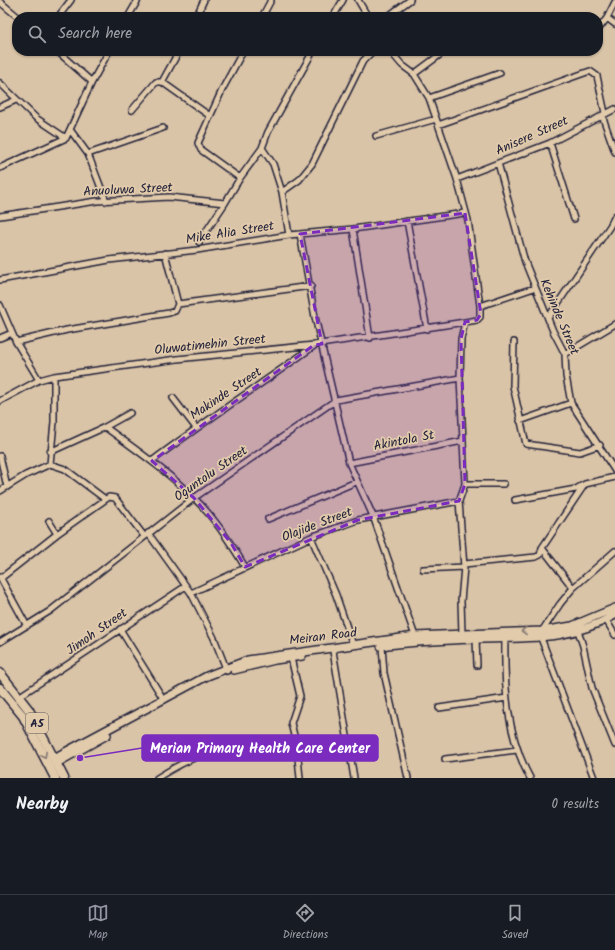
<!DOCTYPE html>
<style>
:root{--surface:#171b24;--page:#242831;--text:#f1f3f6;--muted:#9ea1a6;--line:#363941;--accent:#9495a2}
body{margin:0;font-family:Kalam,sans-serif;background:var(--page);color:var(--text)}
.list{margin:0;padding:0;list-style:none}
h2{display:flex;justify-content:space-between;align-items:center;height:52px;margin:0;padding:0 16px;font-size:17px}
h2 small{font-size:13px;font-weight:400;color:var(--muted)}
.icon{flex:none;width:22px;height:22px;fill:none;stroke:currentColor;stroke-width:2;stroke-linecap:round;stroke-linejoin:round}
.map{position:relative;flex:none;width:615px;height:778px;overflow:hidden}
.search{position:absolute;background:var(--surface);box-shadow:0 1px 3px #0004;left:12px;right:12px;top:12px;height:44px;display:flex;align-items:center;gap:10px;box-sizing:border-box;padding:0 14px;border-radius:16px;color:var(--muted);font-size:15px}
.sheet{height:116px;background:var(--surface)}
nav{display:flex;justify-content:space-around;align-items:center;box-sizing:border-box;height:56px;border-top:1px solid var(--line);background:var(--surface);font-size:11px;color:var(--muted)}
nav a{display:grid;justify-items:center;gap:2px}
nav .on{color:var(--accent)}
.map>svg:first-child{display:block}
</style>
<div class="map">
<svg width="615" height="778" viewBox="0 0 615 778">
<rect width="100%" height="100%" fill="#dac4a7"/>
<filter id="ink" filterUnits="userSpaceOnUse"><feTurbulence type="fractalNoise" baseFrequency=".025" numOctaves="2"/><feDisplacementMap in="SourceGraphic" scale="8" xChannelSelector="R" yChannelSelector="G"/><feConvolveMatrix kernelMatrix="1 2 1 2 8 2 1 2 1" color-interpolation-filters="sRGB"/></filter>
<g filter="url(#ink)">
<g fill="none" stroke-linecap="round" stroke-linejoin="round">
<!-- minor casing -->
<g stroke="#22223b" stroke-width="8">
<path id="minor" d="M358,0L368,17
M0,2L18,17
M58,17L71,0
M128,17L138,0
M196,17L204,0
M262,17L271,0
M333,17L343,0
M387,17L410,0
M607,18L615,24
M598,30L607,18L615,2
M57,51L92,82
M390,51L402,65L414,74L429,98L457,179L468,220L480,306V317L477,320L465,322L461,339L460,378L465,484L459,501L464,567L461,601L462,634
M414,74L445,51
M162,82L179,51
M0,83L36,118L66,138
M429,98L500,73
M0,107L16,100
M132,110L156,82H162L210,116
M602,115L615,152
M438,125L590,71L597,76L605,113
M71,131L88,154L106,201
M376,136L436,119
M550,143L574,219
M262,148L273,164L282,192
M88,154L163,128
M498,163L525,262L553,331L565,354L566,376L571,403L615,471
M0,168L66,138L92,82L109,51
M240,178L201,150L198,143L223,88L243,51
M457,179L550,143L615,109
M0,216L97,201L169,197L225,203L240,178L262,148L268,132L313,51
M407,221L427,329
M353,229L370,338
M300,234L315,317L349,463L373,516L415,636
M289,235L282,192L299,180L312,164L363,61L373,51
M199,242L225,203
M165,253L178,304
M0,280L109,260L197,250L289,235L353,229L465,213
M0,305L16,342L39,380
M480,306L534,288
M548,318L610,226L615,216
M0,338L12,333
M16,342L67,330L169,313L175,311L178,304L311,286
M514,342L513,386L526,444L580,452L600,445
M565,354L615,324
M54,376V422L50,464L65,469L105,499
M173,398L196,428
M0,401L39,380L54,376L177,359L314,345L465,322
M520,421L571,403
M105,427C135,449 167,471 194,498C214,517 231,543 245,567
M50,452L105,427L130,413
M0,456L7,487
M152,461C205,421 260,385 314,346
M349,463L463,441
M465,484H504
M0,491L26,475L50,464
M515,500L576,489L583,485
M268,519L356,482
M49,521L57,534
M148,533L191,593L214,638L227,671
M311,537L336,595L353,645
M542,548L573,588
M464,564L536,557L540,555L542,548L585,484L615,477
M423,569L464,567
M0,577L27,626
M1,578L57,534L109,497L115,498L144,536
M191,593L311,537L358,520L459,501
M606,620L615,635
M120,629L164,700
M542,631L560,604L573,588L615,551
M578,631L583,646L592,688L615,745
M505,635C504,685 506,734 530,778
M541,638L594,778
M476,639L477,665
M0,642L50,611L194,498L336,400L460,378
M382,646L384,673L408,778
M333,651L354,778
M291,658L300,696L291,723L297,748L300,778
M20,696L186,586
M439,708L507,698
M445,759L517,750
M157,778C182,762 210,749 239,744"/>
</g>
<!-- secondary casing -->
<g stroke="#22223b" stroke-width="10">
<path id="secondary" d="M381,646C413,641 444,640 476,639C529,637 566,642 615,615
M234,670L275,660L302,656
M54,758L207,676L248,660L415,636L542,631L572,626L615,608
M57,763L107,735"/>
</g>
<!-- trunk casing -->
<g stroke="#22223b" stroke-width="11">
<path id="trunk" d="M0,673L29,710L64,778
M0,688L23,716L55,778"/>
</g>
<!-- minor -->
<use href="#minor" stroke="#e2cbab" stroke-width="5"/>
<!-- secondary -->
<use href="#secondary" stroke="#e2cbab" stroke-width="7"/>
<!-- trunk -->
<use href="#trunk" stroke="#e2cbab" stroke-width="8"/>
</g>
<!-- one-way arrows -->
<defs><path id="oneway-chevron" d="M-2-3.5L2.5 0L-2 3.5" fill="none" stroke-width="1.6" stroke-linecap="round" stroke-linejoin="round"/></defs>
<g stroke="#827673">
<use href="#oneway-chevron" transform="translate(524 631) rotate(178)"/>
<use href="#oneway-chevron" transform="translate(44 755) rotate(63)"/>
</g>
</g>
<!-- marked area -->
<path fill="#7b2cbf" fill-opacity="0.2" stroke="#7b2cbf" stroke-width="3" stroke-dasharray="8 5" stroke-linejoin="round" d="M465,213L481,314L477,320L465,322L461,339L465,484L459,501L358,520L245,567L231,543L194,498L152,461L314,345L322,344L300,234Z"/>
<g text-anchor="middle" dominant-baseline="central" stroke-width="3.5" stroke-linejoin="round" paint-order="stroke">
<!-- shield labels -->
<rect fill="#e2cbab" stroke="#5c555d" stroke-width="1" x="26" y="713" width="22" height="20" rx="3"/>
<g font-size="12" font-weight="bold" fill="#22223b">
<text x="37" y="723">A5</text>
</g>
<!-- street labels -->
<g font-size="13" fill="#22223b" stroke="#e2cbab">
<text transform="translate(532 136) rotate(-24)">Anisere Street</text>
<text transform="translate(128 190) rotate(-3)">Anuoluwa Street</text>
<text transform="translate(230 233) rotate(-9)">Mike Alia Street</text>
<text transform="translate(559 317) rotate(67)">Kehinde Street</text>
<text transform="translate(210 345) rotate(-6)">Oluwatimehin Street</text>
<text transform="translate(226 394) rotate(-34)">Makinde Street</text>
<text transform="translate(404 441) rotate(-11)">Akintola St</text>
<text transform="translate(211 474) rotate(-35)">Oguntolu Street</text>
<text transform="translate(317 525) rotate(-21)">Olajide Street</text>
<text transform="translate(97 632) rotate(-35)">Jimoh Street</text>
<text transform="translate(323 637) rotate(-7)">Meiran Road</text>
</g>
</g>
<!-- callouts -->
<path fill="none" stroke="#7b2cbf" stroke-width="1.5" d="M80 758L142 748"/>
<circle fill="#7b2cbf" stroke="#e2cbab" stroke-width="1.5" cx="80" cy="758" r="4"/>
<rect fill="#7b2cbf" stroke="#7b2cbf" stroke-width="1.5" x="142" y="735" width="236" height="26" rx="4"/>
<g font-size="14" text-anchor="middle" font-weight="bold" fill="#fff">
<text x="260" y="753">Merian Primary Health Care Center</text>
</g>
</svg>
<div class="search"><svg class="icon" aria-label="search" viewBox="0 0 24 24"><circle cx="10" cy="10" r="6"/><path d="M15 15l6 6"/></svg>Search here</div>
</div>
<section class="sheet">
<h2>Nearby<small>0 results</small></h2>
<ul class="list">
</ul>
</section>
<nav>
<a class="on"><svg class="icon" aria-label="map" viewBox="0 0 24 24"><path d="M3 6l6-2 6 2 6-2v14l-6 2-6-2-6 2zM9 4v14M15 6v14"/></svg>Map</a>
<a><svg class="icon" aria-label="directions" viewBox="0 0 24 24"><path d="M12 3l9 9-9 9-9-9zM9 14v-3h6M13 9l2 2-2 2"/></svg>Directions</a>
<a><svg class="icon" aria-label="saved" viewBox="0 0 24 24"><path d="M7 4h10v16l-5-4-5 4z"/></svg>Saved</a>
</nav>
